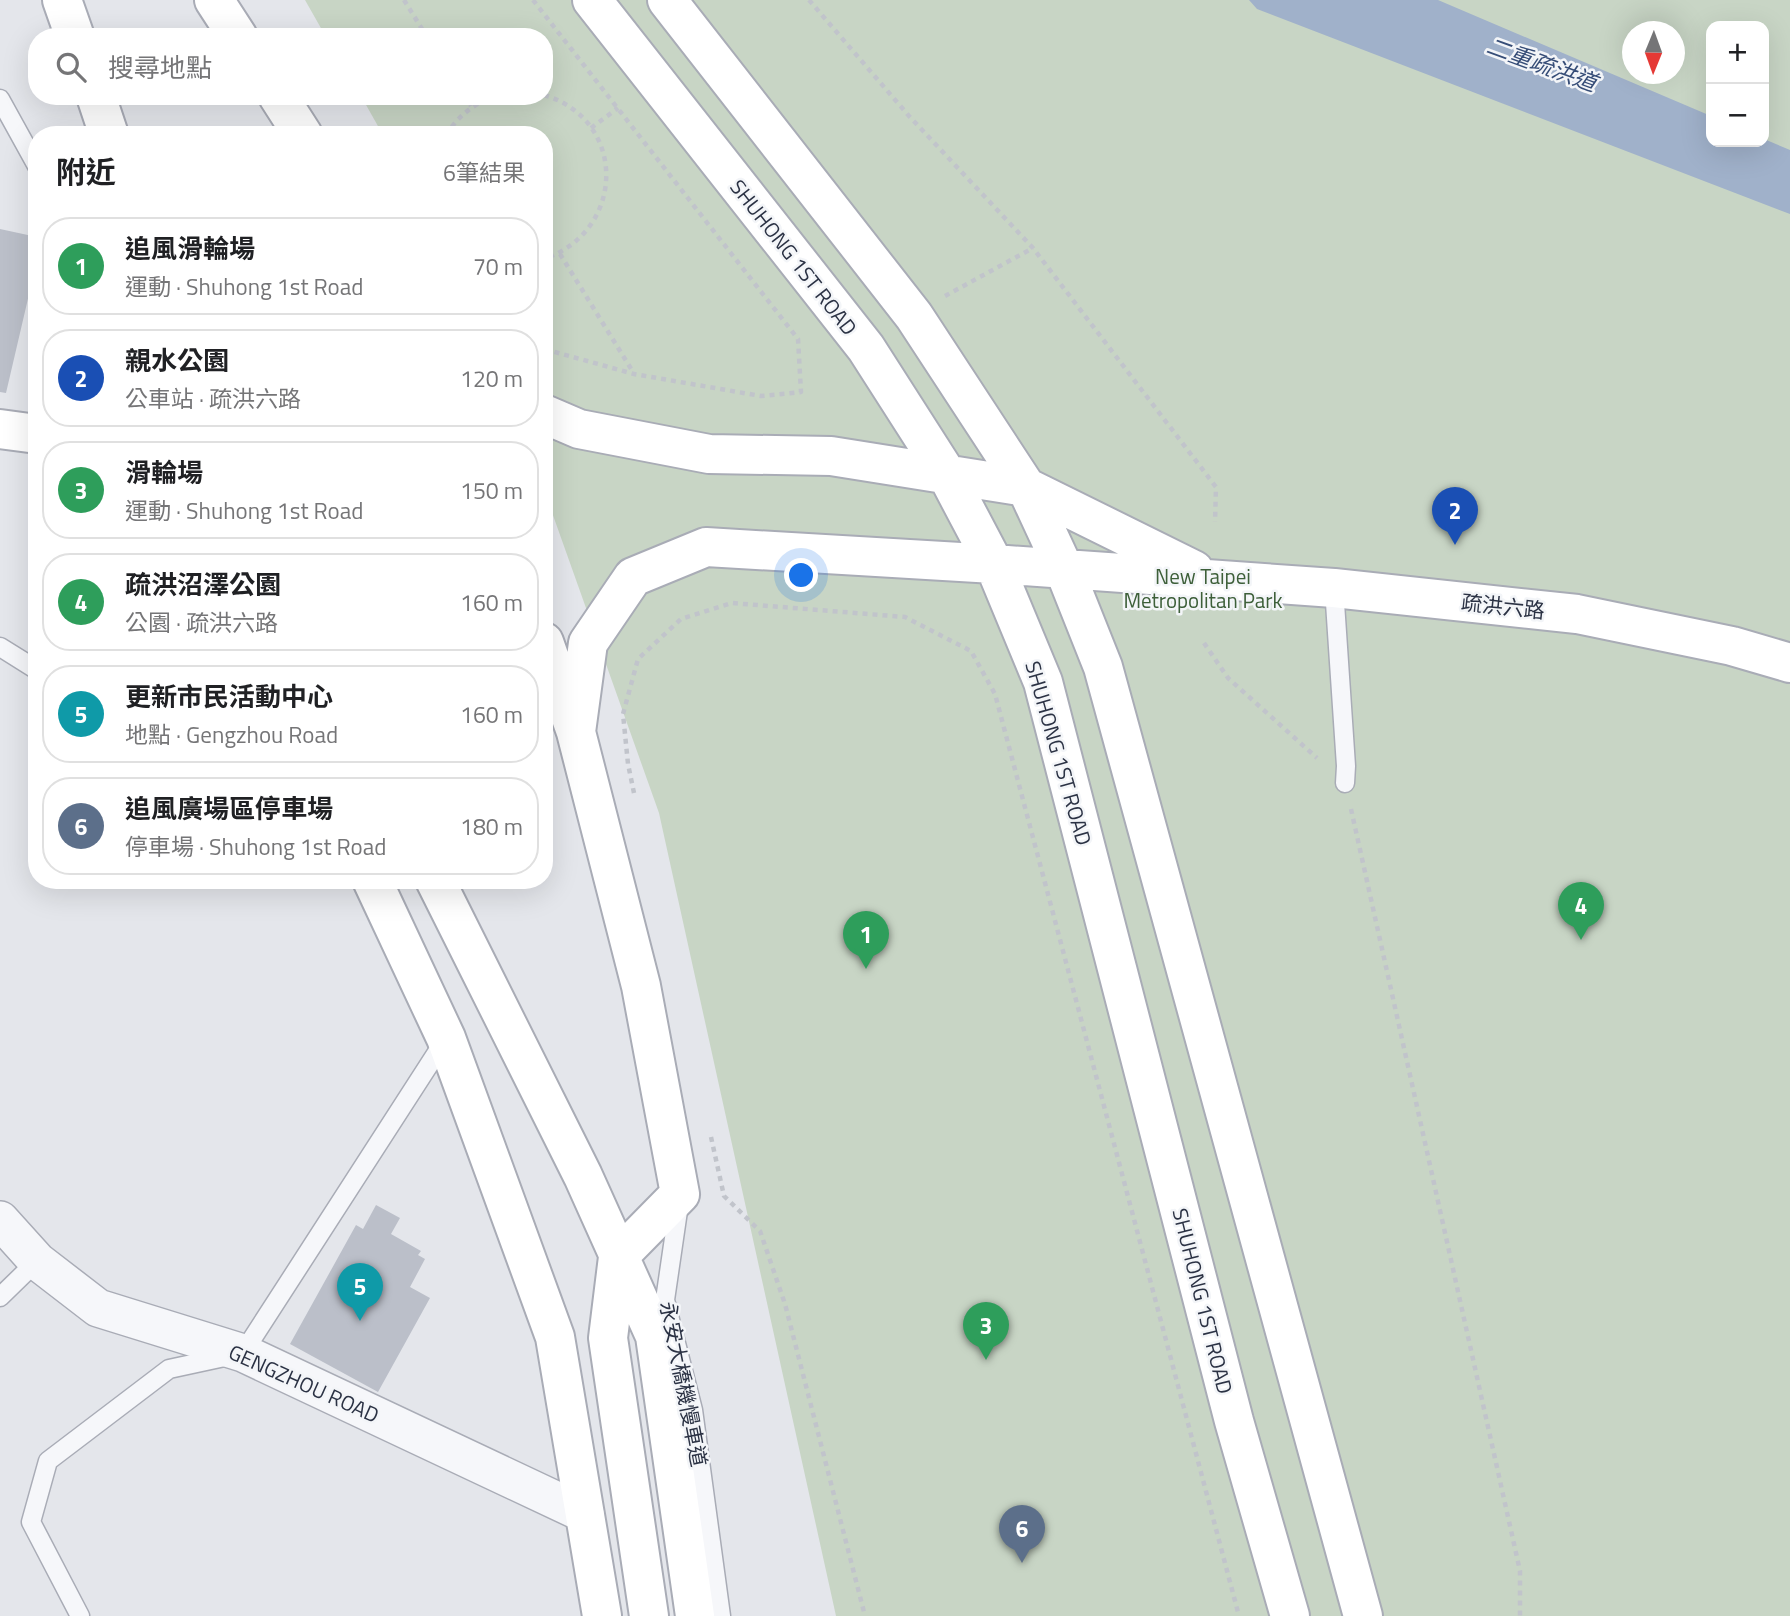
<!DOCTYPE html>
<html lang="zh-TW">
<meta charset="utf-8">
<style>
:root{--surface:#fff;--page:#f2f2f2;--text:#202124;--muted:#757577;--line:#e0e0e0;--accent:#cd4c54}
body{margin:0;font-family:"Titillium Web","Noto Sans TC",sans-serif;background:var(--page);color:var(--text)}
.controls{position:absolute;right:21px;top:21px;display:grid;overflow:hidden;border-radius:14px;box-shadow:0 7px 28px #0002}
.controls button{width:63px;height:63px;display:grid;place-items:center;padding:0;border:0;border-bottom:2px solid var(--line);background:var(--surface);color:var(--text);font:35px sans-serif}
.compass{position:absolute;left:1622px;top:21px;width:63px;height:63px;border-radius:50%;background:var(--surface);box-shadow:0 7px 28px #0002;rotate:181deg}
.you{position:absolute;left:802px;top:576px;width:24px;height:24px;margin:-18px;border:5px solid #fff;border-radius:50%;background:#1a73e8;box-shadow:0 0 0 10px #1a73e833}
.badge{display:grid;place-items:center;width:46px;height:46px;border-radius:50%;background:var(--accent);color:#fff;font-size:23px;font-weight:700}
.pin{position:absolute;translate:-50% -58px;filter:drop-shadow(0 2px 4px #0008)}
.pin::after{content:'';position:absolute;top:37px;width:24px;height:21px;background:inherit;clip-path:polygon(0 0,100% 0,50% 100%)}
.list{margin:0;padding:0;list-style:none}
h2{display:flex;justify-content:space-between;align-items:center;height:91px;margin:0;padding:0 28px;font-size:30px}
h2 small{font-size:23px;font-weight:400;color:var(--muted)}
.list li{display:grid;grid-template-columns:46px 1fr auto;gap:21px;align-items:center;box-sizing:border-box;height:98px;margin:0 14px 14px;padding:0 14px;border:2px solid var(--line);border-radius:28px}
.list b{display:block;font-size:26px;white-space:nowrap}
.list p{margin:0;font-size:23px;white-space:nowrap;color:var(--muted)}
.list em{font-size:23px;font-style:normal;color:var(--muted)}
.icon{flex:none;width:38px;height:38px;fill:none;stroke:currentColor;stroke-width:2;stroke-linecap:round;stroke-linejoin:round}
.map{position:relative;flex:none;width:1790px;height:1616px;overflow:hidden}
.search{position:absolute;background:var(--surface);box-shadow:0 7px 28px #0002;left:28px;top:28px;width:525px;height:77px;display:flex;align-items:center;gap:18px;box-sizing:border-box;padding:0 24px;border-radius:28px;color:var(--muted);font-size:26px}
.panel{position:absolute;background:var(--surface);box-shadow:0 7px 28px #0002;left:28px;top:126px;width:525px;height:763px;border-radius:28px}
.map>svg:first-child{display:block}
</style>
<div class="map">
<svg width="1790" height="1616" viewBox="0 0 1790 1616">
<rect width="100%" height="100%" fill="#e4e6eb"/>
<!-- green -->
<path fill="#c8d5c5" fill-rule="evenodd" d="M305,0H1790V1616H836L659,813L544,490V135H383L361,96H544V37H326ZM1711,26H1764V142H1711ZM1632,32H1674V74H1632Z"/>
<!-- water -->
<path fill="#a0b1ca" d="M1249,0H1438L1711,116V142H1764V139L1790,150V214L1257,9Z"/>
<!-- building -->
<path fill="#bbbfc9" d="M0,229L37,237V260L6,393L0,392Z
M376,1205L400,1218L391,1234L421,1251L418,1255L425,1259L410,1287L430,1298L378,1392L290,1344L356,1225L363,1229Z"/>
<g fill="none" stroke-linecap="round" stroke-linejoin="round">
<!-- lane casing -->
<g stroke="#a9acb6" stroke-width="21">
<path id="lane" d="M0,99L37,166
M1334,588L1346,766L1345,783
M0,647L37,670
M679,1204L665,1300L693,1410L721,1616
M0,1297L37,1261
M80,1616L31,1522L48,1461L169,1369L243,1353L445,1040"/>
</g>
<!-- street casing -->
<g stroke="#a9acb6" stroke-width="40">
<path id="street" d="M0,1220L37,1261L98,1308L243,1353L585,1514"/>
</g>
<!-- secondary casing -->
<g stroke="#a9acb6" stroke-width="42">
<path id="secondary" d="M62,0L75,37
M214,0L238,37
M592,0L866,348L946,473L994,564L1043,682L1234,1421L1290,1616
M667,0L914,316L1026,487L1064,569L1103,667L1363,1616
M96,96L109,135
M278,96L303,135
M544,414L579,429L709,454L831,456L1026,487L1194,570
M0,429L37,434
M544,642L576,732L641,986L680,1194L618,1257L608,1338L649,1616
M576,732L588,643L633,577L706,547L994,564L1334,588L1577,614L1732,646L1790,663
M372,880L446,1038L555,1337L602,1616
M435,880L583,1176L655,1336L695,1616"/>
</g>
<!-- path -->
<path stroke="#c1c4cb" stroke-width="4.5" stroke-dasharray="5 5" stroke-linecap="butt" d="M404,0L427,37
M533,0L798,339L801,392L761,396L634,374L544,349
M809,0L909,116L1033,248L1216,487L1215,522
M544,95C628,120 626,231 544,259
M465,96L471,106
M591,128L618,108
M446,135C458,116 472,106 492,96
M560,254L633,372
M945,296L1033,248
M1204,643L1228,678L1317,758
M634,793L628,764L623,714L638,659L681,619L732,603L905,617L971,651L995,694L1239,1616
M1351,809L1520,1571V1616
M711,1137L724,1196L760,1231L785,1304L865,1616"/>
<!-- lane -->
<use href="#lane" stroke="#f6f7fa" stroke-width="18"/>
<!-- street -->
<use href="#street" stroke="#f6f7fa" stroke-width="37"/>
<!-- secondary -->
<use href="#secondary" stroke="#fff" stroke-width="38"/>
</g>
<g text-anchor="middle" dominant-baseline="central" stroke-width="5" stroke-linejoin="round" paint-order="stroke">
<!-- street labels -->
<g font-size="21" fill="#2b3244" stroke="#f3f5f8">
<text transform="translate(794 257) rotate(52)">SHUHONG 1ST ROAD</text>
<text transform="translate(1503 606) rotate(6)">疏洪六路</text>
<text transform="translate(1059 753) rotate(74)">SHUHONG 1ST ROAD</text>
<text transform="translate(1203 1301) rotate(76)">SHUHONG 1ST ROAD</text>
<text transform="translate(304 1383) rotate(24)">GENGZHOU ROAD</text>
<text transform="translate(684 1384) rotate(79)">永安大橋機慢車道</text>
</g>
<!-- park labels -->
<g font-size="21" fill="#3d5f39" stroke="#f3f5f8">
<text x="1203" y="576">New Taipei<tspan x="1203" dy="24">Metropolitan Park</tspan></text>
</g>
<!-- water labels -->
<g font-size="23" font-style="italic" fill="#364d77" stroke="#f3f5f8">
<text transform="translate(1542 64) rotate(20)">二重疏洪道</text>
</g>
</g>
</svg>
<div class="controls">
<button>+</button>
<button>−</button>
</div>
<svg class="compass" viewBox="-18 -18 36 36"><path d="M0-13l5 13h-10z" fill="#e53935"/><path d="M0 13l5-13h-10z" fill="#757577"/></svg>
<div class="you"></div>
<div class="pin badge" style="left:866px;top:969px;background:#2e9e5b">1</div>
<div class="pin badge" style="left:1455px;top:545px;background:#1a4fb4">2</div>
<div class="pin badge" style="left:986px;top:1360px;background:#2e9e5b">3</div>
<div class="pin badge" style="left:1581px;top:940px;background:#2e9e5b">4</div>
<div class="pin badge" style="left:360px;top:1321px;background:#0f9aa8">5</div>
<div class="pin badge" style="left:1022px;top:1563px;background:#5c6f8a">6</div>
<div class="search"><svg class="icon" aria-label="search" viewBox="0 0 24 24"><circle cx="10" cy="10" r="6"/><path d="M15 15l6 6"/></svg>搜尋地點</div>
<section class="panel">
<h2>附近<small>6筆結果</small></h2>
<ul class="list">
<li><span class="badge" style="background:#2e9e5b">1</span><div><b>追風滑輪場</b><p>運動 · Shuhong 1st Road</p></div><em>70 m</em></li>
<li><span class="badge" style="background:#1a4fb4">2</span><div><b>親水公園</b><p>公車站 · 疏洪六路</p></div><em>120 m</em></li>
<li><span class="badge" style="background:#2e9e5b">3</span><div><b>滑輪場</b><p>運動 · Shuhong 1st Road</p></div><em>150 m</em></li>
<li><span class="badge" style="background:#2e9e5b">4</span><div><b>疏洪沼澤公園</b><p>公園 · 疏洪六路</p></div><em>160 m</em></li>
<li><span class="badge" style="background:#0f9aa8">5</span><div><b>更新市民活動中心</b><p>地點 · Gengzhou Road</p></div><em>160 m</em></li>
<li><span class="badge" style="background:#5c6f8a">6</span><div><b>追風廣場區停車場</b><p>停車場 · Shuhong 1st Road</p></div><em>180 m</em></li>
</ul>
</section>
</div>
